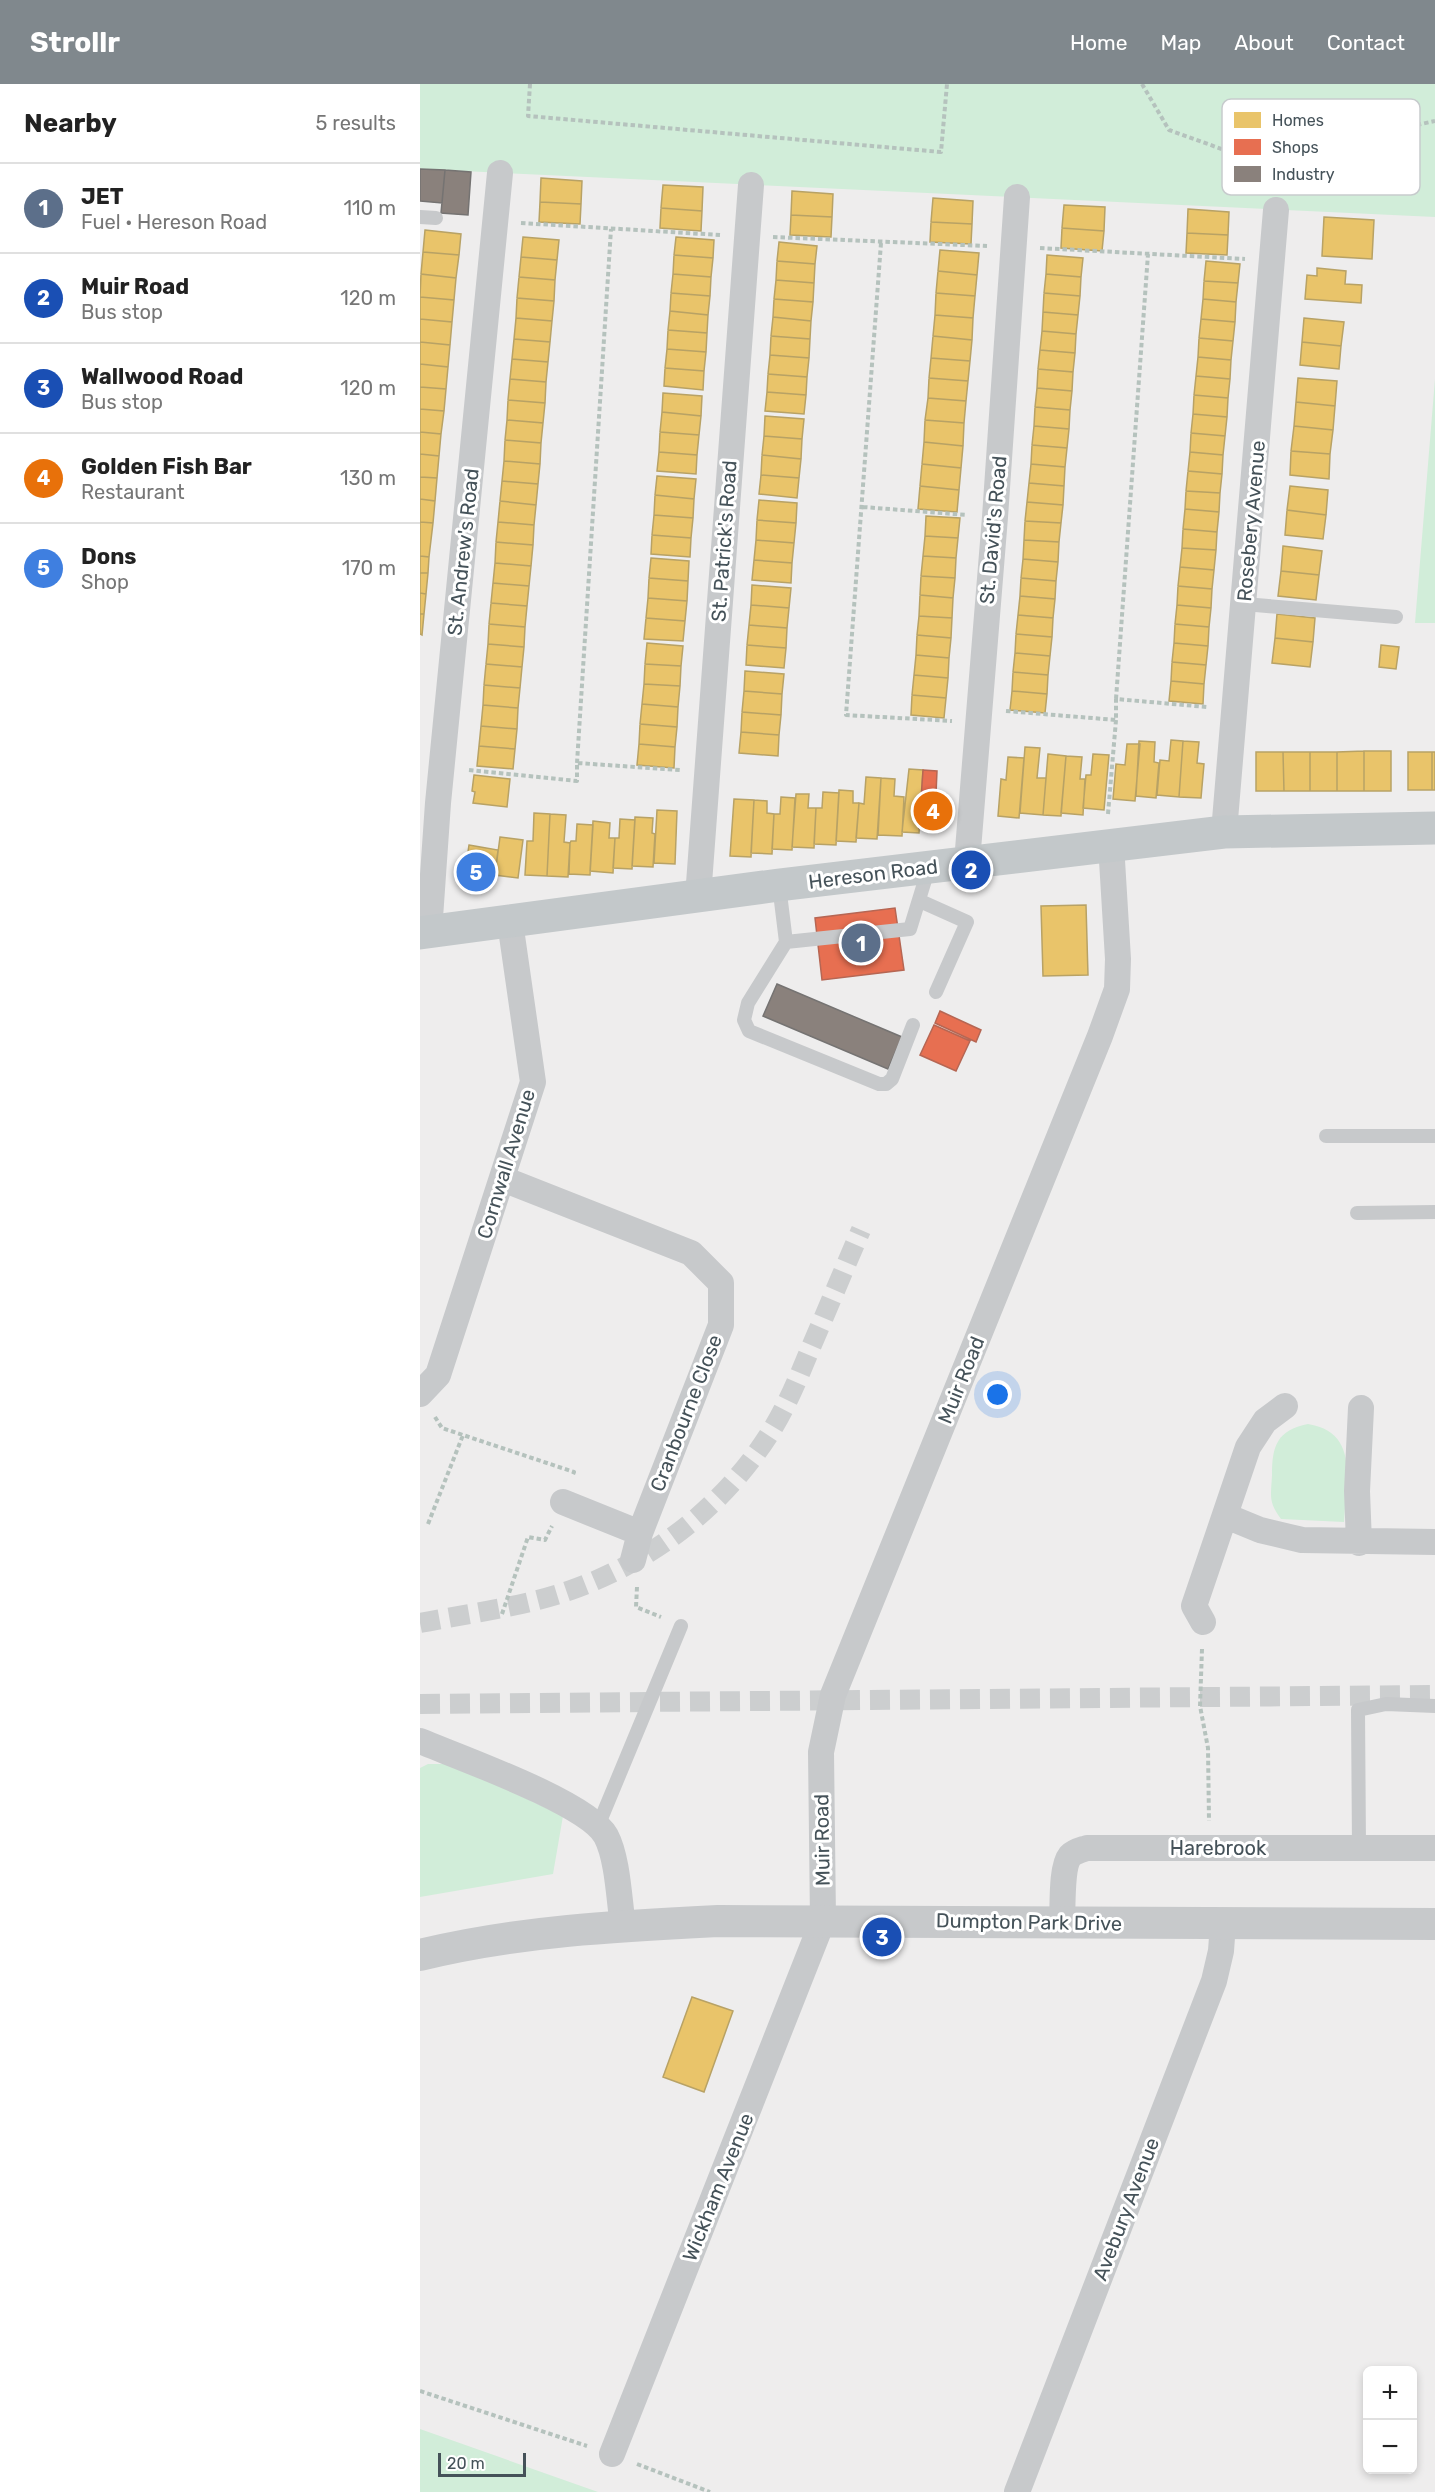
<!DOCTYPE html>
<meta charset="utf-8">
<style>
:root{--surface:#fff;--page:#f2f2f2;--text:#222;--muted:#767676;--line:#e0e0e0;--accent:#80888d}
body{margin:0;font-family:Rubik,sans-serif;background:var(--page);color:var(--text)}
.controls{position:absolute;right:18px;bottom:18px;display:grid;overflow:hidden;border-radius:9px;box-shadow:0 3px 9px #0003}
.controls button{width:54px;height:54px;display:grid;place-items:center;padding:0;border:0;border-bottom:2px solid var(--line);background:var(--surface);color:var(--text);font:30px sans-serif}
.scale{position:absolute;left:18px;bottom:15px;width:88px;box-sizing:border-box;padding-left:6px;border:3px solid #455259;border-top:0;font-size:16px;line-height:21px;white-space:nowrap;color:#455259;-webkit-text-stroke:4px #fff;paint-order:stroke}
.you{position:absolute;left:578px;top:1311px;width:21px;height:21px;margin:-15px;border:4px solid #fff;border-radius:50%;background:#1a73e8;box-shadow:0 0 0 9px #1a73e833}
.badge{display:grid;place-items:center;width:39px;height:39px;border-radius:50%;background:var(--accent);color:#fff;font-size:20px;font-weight:700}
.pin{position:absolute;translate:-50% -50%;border:3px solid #fff;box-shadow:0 2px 6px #0006}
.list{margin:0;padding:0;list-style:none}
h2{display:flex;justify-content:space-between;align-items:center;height:78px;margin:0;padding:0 24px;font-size:26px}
h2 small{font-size:20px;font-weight:400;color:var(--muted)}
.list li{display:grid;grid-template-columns:39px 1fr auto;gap:18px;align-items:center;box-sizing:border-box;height:90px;padding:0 24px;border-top:2px solid var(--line)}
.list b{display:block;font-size:22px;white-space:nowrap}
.list p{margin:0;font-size:20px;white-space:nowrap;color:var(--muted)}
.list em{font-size:20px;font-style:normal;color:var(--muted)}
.map{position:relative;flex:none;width:1015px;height:2408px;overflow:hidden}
header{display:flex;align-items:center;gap:36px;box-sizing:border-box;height:84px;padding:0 30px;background:var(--accent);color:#fff}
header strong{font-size:28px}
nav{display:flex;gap:33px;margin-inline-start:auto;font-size:21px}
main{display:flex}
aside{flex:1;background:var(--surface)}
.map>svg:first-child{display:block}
</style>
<header>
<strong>Strollr</strong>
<nav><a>Home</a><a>Map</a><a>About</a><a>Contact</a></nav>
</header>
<main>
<aside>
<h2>Nearby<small>5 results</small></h2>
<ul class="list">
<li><span class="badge" style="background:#5c6f8a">1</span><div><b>JET</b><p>Fuel · Hereson Road</p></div><em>110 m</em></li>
<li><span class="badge" style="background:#1a4fb4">2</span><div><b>Muir Road</b><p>Bus stop</p></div><em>120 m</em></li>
<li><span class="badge" style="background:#1a4fb4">3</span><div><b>Wallwood Road</b><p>Bus stop</p></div><em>120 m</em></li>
<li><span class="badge" style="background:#e8710a">4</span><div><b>Golden Fish Bar</b><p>Restaurant</p></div><em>130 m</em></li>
<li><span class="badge" style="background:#3f7fe0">5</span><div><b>Dons</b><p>Shop</p></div><em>170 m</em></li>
</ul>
</aside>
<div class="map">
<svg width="1015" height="2408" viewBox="0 0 1015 2408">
<rect width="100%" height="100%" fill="#eeeded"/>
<!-- green -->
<path fill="#d1edd9" d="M0,0H1015V133L0,85Z
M1015,295V539H995Z
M888,1340C940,1348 926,1399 924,1438L861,1435C848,1417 851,1413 852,1391C852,1362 857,1346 888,1340Z
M8,1680H33L143,1732L133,1790L0,1813V1684Z
M0,2345L178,2408H0Z"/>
<!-- homes -->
<path fill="#e9c46a" stroke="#b8a265" stroke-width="1.5" d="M121,94L162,97L161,120L120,118Z
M243,101L283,103L282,127L241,124Z
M372,107L413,110L412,133L371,131Z
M513,114L553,117L552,140L511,138Z
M120,118L161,120L160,140L119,138Z
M644,121L685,123L684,147L642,144Z
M241,124L282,127L281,147L240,144Z
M768,125L809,128L808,151L767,149Z
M371,131L412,133L411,153L370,151Z
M904,133L954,136L952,175L902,172Z
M511,138L552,140L551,160L510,158Z
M642,144L684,147L682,167L641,164Z
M5,146L41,150L39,171L3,168Z
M767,149L808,151L807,171L766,169Z
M103,153L139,156L137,176L101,173Z
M256,153L294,156L293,174L254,171Z
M359,158L397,162L395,180L357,177Z
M520,166L559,169L557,191L518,187Z
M3,168L39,171L36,194L1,190Z
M254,171L293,174L291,193L253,190Z
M627,171L663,174L661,193L626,190Z
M101,173L137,176L135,196L99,193Z
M357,177L395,180L394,199L356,196Z
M786,177L820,180L818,199L784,197Z
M897,184L926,187L925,200L942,201L941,219L885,215L887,191L897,192Z
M518,187L557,191L555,212L516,209Z
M1,190L36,194L34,216L0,213Z
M253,190L291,193L290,212L251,209Z
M626,190L661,193L660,212L624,209Z
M99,193L135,196L134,217L97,214Z
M356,196L394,199L393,218L354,215Z
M784,197L818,199L816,218L783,215Z
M251,209L290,212L288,231L250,227Z
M516,209L555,212L553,234L515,231Z
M624,209L660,212L658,231L623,228Z
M0,213L34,216L32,238L0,235Z
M97,214L134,217L132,237L96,234Z
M354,215L393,218L391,237L353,233Z
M783,215L816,218L815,238L781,235Z
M250,227L288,231L287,249L248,246Z
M623,228L658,231L656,250L622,247Z
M515,231L553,234L552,256L513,252Z
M353,233L391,237L390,255L351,252Z
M96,234L132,237L130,258L94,255Z
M884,234L924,238L921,262L882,258Z
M0,235L32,238L30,261L0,258Z
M781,235L815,238L813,257L779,254Z
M248,246L287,249L286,268L247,265Z
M622,247L656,250L655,269L620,266Z
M351,252L390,255L389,274L350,271Z
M513,252L552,256L550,277L511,274Z
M779,254L813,257L811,276L778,273Z
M94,255L130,258L128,278L92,275Z
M0,258L30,261L28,283L0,280Z
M882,258L921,262L919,285L880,281Z
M247,265L286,268L284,287L245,284Z
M620,266L655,269L653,288L618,285Z
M350,271L389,274L387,293L348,290Z
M778,273L811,276L810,295L776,292Z
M511,274L550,277L548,297L509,294Z
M92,275L128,278L126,298L90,295Z
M0,280L28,283L26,305L0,303Z
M245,284L284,287L283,306L244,302Z
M618,285L653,288L652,307L617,304Z
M348,290L387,293L386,311L347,308Z
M776,292L810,295L808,314L774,311Z
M509,294L548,297L546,317L508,314Z
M878,294L917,297L915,322L876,318Z
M90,295L126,298L125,319L88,316Z
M0,303L26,305L24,327L0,325Z
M617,304L652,307L650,326L615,323Z
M347,308L386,311L384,330L345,327Z
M243,309L282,312L281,332L242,328Z
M774,311L808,314L807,333L773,330Z
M508,314L546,317L544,339L505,336Z
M88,316L125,319L123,339L87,336Z
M876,318L915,322L913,346L874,342Z
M615,323L650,326L649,345L614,342Z
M0,325L24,327L21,350L0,348Z
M242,328L281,332L279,351L240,348Z
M773,330L807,333L805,352L771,349Z
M345,332L384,335L382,355L344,352Z
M87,336L123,339L121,359L85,356Z
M505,336L544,339L543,362L504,358Z
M614,342L649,345L647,364L612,361Z
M874,342L913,346L910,370L871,367Z
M0,348L21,350L19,372L0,370Z
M240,348L279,351L277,371L239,368Z
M771,349L805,352L803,371L770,368Z
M344,352L382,355L381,375L342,371Z
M85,356L121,359L120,380L84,377Z
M504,358L543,362L541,384L502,380Z
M612,361L647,364L645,383L611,380Z
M871,367L910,370L909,395L870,391Z
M239,368L277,371L276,390L237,387Z
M770,368L803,371L802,390L768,387Z
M0,370L19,372L17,394L0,393Z
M342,371L381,375L379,394L341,391Z
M84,377L120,380L118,400L82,397Z
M502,380L541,384L539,406L500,402Z
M611,380L645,383L644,402L609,399Z
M768,387L802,390L800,409L766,407Z
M341,391L379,394L377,414L339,410Z
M237,392L276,395L274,415L235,411Z
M0,393L17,394L15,417L0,415Z
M82,397L118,400L116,421L80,417Z
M609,399L644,402L643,421L607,418Z
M500,402L539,406L537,428L498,425Z
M870,402L908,406L906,431L867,426Z
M766,407L800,409L799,428L765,425Z
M235,411L274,415L273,434L234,431Z
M0,415L15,417L13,439L0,438Z
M339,416L377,419L376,439L337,436Z
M80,417L116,421L114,441L78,438Z
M607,418L643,421L641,439L605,437Z
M765,425L799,428L797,448L763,445Z
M867,426L906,431L903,455L865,451Z
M234,431L273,434L271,454L232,451Z
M506,432L540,434L538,454L505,452Z
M337,436L376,439L374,459L336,456Z
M605,437L641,439L639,458L604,456Z
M0,438L13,439L9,473L0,472Z
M78,438L114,441L113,461L76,458Z
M763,445L797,448L796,466L762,464Z
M232,451L271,454L270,473L231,470Z
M505,452L538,454L536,474L503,472Z
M336,456L374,459L372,479L334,476Z
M604,456L639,458L638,478L603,475Z
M76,458L113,461L111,482L75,479Z
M863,462L902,467L899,491L861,487Z
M762,464L796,466L794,486L760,483Z
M0,472L9,473L8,489H0Z
M503,472L536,474L535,494L501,492Z
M231,474L269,477L268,497L229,494Z
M603,475L638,478L636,497L601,494Z
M334,476L372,479L371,499L332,496Z
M75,479L111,482L109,502L73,499Z
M760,483L794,486L792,505L758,502Z
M861,487L899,491L896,516L858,512Z
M0,489H8L6,510L0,509Z
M501,492L535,494L533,514L500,511Z
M229,494L268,497L267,517L228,514Z
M601,494L636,497L635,515L600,512Z
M73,499L109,502L107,522L71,519Z
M332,501L371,504L369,524L331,521Z
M758,502L792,505L791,524L757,521Z
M0,509L6,510L4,530H0Z
M500,511L533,514L532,534L499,532Z
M600,512L635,515L633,534L598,531Z
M228,514L267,517L265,537L226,534Z
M71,519L107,522L105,543L69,540Z
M331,521L369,524L367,544L329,541Z
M757,521L791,524L789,543L755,540Z
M0,530H4L2,551L0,550Z
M857,530L895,534L893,558L855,554Z
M598,531L633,534L632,553L596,550Z
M499,532L532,534L531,554L497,551Z
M226,534L265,537L263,557L224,555Z
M69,540L105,543L104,563L68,560Z
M755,540L789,543L788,562L754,559Z
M329,541L367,544L366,564L327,561Z
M596,550L632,553L630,572L595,569Z
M497,551L531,554L529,574L496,571Z
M855,554L893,558L890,583L852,579Z
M227,559L263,562L261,582L225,580Z
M754,559L788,562L786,581L752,578Z
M68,560L104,563L102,583L66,580Z
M327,561L366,564L364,584L326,581Z
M961,561L979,563L976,585L959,583Z
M595,569L630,572L628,591L593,588Z
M496,571L529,574L528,594L494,591Z
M752,578L786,581L784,600L751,597Z
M66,580L102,583L100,604L64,601Z
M225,580L261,582L260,602L224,600Z
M325,587L364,590L362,610L324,607Z
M593,588L628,591L627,610L592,607Z
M494,591L528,594L526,614L492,611Z
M751,597L784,600L783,620L749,617Z
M224,600L260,602L258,623L222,620Z
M64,601L100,604L98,624L63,621Z
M324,607L362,610L361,631L322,628Z
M592,607L627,610L625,629L590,626Z
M492,611L526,614L524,634L491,631Z
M222,620L258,623L257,643L220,640Z
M63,621L98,624L97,645L61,642Z
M322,628L361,631L359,651L321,648Z
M220,640L257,643L255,663L219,660Z
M61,642L97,645L95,665L59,662Z
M321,648L359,651L358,672L319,669Z
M751,656L763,657L759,713L737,711L740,676L749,677Z
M719,657L735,658L734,678L739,679L736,714L716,712Z
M763,657L779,658L777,679L784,680L781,714L759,713Z
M219,660L255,663L254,684L217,681Z
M707,660H720L715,717L693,715L696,680L705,681Z
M59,662L95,665L93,685L57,682Z
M605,663L620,664L617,694H626L623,731L600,729Z
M944,667H971V707H944Z
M944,667V707H917V668Z
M836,668H863L864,707H836Z
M863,668H890V707H864Z
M890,668H917V707H890Z
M988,668H1012V706H988Z
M1012,668H1015V706H1012Z
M628,670L646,672L641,732L623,731Z
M673,670L689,671L684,726L663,724L666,691H671Z
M646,672L662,673L660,695H665L663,731L641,729Z
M588,673L604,674L599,734L578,732L581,695L586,696Z
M489,685L503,686L499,749L482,748Z
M54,691L90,695L87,723L53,719L55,708L52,707Z
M446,693L461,694L457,755L436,754L439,719L444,720Z
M461,694L475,695L474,712L484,713L482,752L458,751Z
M419,706L433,707V719H439L436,758L416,757Z
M403,708L419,709L416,761L394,760L396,724H402Z
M376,710H389L388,724H396L394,764L372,763Z
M361,713L375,714L372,766L352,765L354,730H360Z
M314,715L334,716L331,773L310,772Z
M334,716L347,717V729L354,730L352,770L331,769Z
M237,726L257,727L255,780L234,779Z
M114,729L130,730L127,792L105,791L107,757H113Z
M130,730L146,731L144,758L150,759L148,793L127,792Z
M215,733L233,734L232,749L235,750L233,783L212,782Z
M200,735L215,736L212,785L193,784L195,754H199Z
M173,737L190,739L189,754H195L193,789L170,787Z
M157,740L173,741L170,791L149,790L150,759L151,757H156Z
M80,753L103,756L98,794L75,791Z
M49,761L78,766L74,798L44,794Z
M666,821L668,891L623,892L621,822Z
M272,1913L313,1927L284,2008L243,1993Z"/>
<!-- shops -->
<path fill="#e76f51" stroke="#b66653" stroke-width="1.5" d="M503,686L517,687L516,710H526L523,745L499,744Z
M475,824L484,886L402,896L395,834Z
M520,927L561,946L556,958L515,939Z
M514,941L550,957L536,987L500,971Z"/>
<!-- industry -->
<path fill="#8a817c" stroke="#757372" stroke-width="1.5" d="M0,85L25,86L22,119L0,117Z
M25,86L51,88L48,131L21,129Z
M357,900L482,953L468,985L343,932Z"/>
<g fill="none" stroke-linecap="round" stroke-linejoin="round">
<!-- pedestrian-tunnel -->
<path stroke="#cccecf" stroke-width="20" stroke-dasharray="20 10" stroke-linecap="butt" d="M0,1539C50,1529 103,1523 151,1506C233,1477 303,1423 350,1349C367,1322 379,1292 391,1263C408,1224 424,1185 441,1146
M0,1620L1015,1611"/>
<!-- path -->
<path stroke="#b5c2bd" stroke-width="4" stroke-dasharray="4.5 3" stroke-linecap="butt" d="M110,0L108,32L521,68L527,0
M722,0L749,46L810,68L890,64L1015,37
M101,139L300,151
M353,153L567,162
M461,159L426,631L532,637
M620,164L825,175
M443,423L547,431
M696,615L728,170
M586,627L696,636V615L787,623
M157,679L191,145
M49,686L157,697V679L260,686
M688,730L696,636
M15,1333L22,1344L154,1388L152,1393
M8,1440L43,1351
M217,1503L216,1523L241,1533
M82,1530L108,1453L125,1456L132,1442
M782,1565L780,1622L788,1664L789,1737
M0,2307L167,2362
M217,2380L290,2408"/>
<!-- service -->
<path stroke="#c7c9cb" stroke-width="14" d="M0,133L16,134
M824,520L976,533
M359,801L366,858L328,919L324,936L329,947L459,1000H466L472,995L493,941
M500,817L547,838L516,908
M366,858L490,845L509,783
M906,1052H1015
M937,1129L1015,1128
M178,1742L261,1542
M939,1764L938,1626L966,1620L1015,1622"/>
<!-- minor -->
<path stroke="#c7c9cb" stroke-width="26" d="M804,748L856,126
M547,778L575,433L597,113
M278,813L331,101
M9,848L18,719L80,89
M83,1095L271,1169L301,1199V1241L220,1449L213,1476
M0,1310L18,1291L113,998L90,838
M143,1418L220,1449
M806,1432L840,1446L882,1456L1015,1458
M939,1459L937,1407L941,1324
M783,1538L774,1522L828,1363L845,1337L865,1322
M0,1657C38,1673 168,1719 186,1752C198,1775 199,1816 203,1842
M642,1838C643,1823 641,1783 650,1772C655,1767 661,1766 667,1764H1015
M192,2370L403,1836L401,1668L413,1611L680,952L697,905L698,875L691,760
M597,2408L794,1897L801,1867L803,1839"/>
<!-- tertiary -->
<path stroke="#c7c9cb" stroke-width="32" d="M0,1871C98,1847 198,1842 298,1837L1015,1840"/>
<!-- primary -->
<path stroke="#c3c8ca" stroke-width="33" d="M0,849L359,801L804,748L1015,744"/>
</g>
<g text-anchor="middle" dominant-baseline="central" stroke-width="6" stroke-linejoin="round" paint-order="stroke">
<!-- street labels -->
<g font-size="20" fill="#455259" stroke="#fff">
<text transform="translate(831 437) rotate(-85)">Rosebery Avenue</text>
<text transform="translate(573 446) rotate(-85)">St. David's Road</text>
<text transform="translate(304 457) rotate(-86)">St. Patrick's Road</text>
<text transform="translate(43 468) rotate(-84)">St. Andrew's Road</text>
<text transform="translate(453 790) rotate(-7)">Hereson Road</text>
<text transform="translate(86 1080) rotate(-73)">Cornwall Avenue</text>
<text transform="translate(541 1296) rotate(-68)">Muir Road</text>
<text transform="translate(266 1329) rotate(-69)">Cranbourne Close</text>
<text transform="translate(402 1756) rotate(-91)">Muir Road</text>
<text x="798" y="1764">Harebrook</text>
<text transform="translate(609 1838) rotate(1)">Dumpton Park Drive</text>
<text transform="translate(298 2103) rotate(-68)">Wickham Avenue</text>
<text transform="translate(706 2125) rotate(-69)">Avebury Avenue</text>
</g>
</g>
<!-- legend -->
<rect x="802" y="15" width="198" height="96" rx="9" fill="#fff" stroke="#c7cbcd" stroke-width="1.5"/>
<rect x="814" y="28" width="27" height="16" fill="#e9c46a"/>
<rect x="814" y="55" width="27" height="16" fill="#e76f51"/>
<rect x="814" y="82" width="27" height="16" fill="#8a817c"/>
<g font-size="16" fill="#455259">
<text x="852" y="42">Homes</text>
<text x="852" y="69">Shops</text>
<text x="852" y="96">Industry</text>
</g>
</svg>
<div class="controls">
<button>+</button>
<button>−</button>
</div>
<div class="scale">20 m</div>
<div class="you"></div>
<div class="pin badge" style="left:441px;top:859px;background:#5c6f8a">1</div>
<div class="pin badge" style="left:551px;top:786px;background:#1a4fb4">2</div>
<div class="pin badge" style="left:462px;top:1853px;background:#1a4fb4">3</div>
<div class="pin badge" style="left:513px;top:727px;background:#e8710a">4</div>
<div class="pin badge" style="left:56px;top:788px;background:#3f7fe0">5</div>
</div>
</main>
